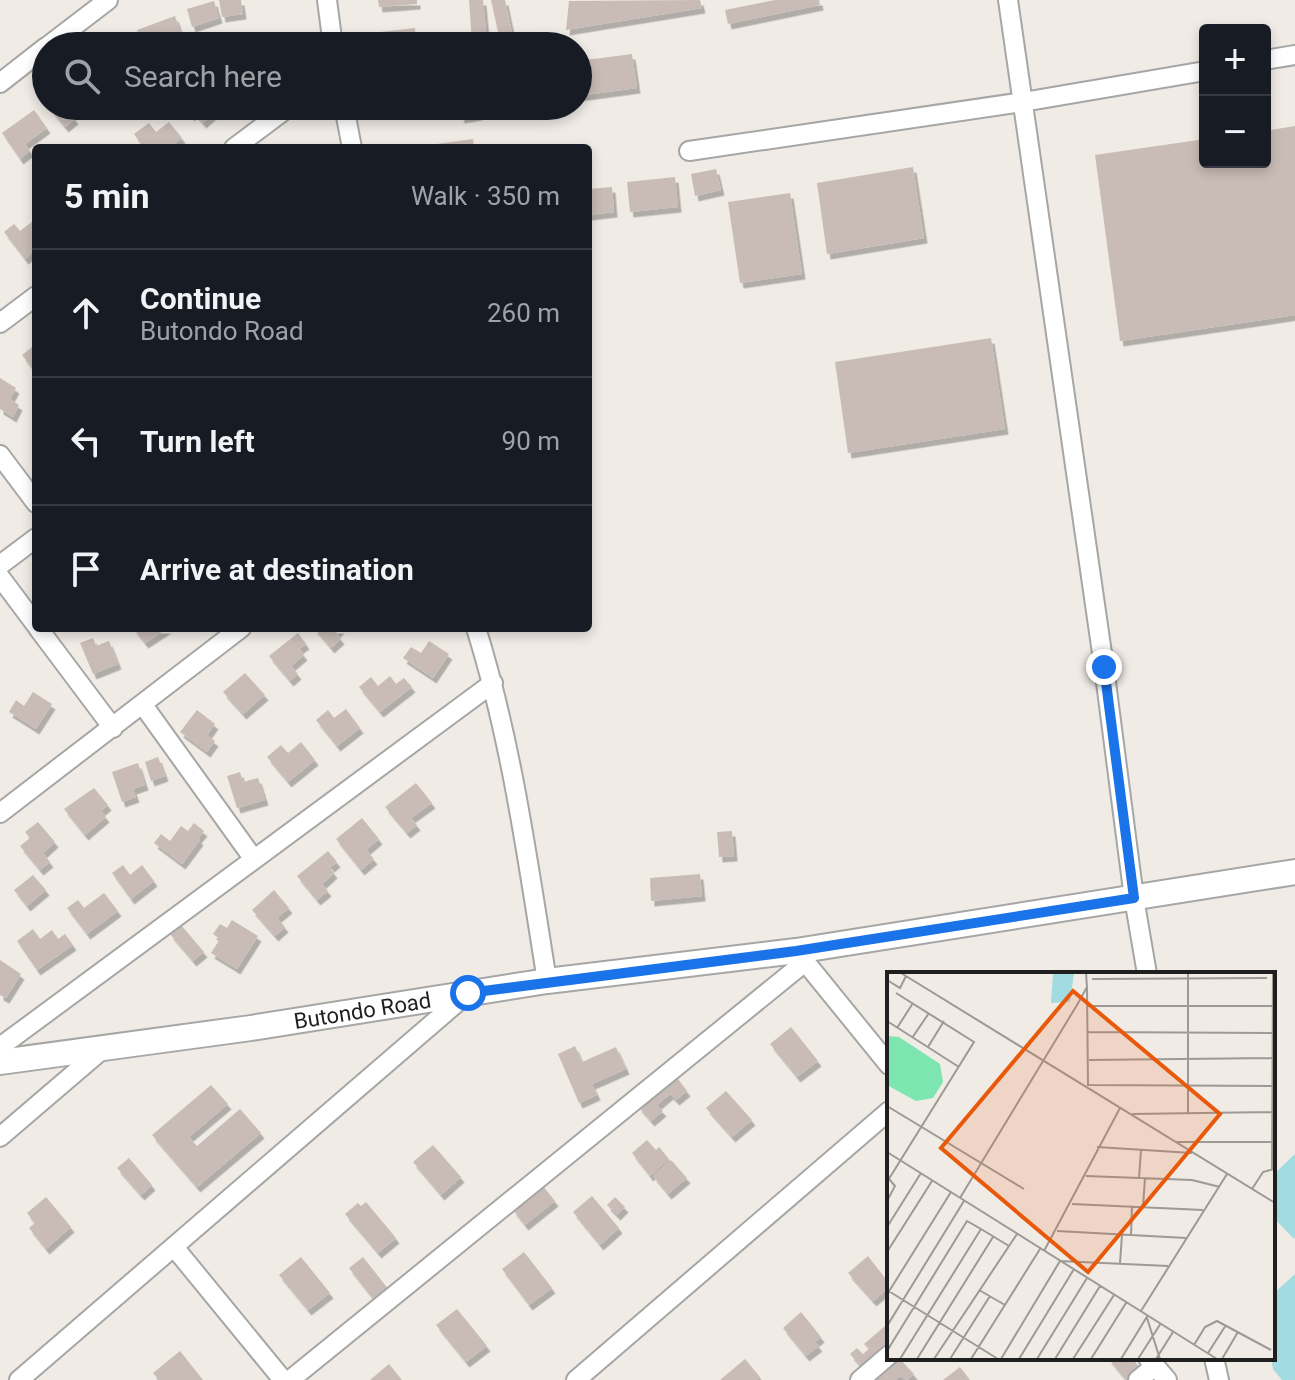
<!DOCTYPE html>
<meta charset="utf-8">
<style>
:root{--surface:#171b24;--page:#242831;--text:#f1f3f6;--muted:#9ea1a6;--line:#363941}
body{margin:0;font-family:Roboto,sans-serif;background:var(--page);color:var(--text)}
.controls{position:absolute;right:24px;top:24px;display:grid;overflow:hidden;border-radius:8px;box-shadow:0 4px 12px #0003}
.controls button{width:72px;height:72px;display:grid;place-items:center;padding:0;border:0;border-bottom:2px solid var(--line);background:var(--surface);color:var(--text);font:40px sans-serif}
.stop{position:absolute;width:24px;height:24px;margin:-18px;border:6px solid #1a73e8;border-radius:50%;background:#fff}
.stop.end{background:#1a73e8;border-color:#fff;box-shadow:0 2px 8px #0008}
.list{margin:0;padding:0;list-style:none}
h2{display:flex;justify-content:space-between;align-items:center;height:104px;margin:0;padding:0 32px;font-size:34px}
h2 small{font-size:26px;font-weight:400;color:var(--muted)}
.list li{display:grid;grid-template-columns:52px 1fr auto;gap:24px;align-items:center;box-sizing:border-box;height:128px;padding:0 32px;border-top:2px solid var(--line)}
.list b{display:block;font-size:30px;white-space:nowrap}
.list p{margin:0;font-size:26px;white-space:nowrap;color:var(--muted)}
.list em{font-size:26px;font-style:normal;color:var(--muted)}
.icon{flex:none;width:44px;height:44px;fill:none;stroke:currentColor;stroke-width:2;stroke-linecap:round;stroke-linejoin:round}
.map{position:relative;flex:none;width:1295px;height:1380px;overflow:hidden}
.search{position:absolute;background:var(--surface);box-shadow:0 4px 12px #0003;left:32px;top:32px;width:560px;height:88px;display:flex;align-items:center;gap:20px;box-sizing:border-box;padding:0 28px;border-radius:44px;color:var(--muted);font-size:30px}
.panel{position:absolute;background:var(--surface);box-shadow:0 4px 12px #0003;left:32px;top:144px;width:560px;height:488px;border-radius:8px}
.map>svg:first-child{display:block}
</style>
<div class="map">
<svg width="1295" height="1380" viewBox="0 0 1295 1380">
<defs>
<filter id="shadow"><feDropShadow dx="3.5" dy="5.5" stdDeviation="0" flood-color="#0004"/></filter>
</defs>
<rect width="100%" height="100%" fill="#f0ebe5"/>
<!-- water -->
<path fill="#a2dbe1" d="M1295,1154V1237L1294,1239L1273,1217V1175Z
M1295,1274V1380H1282L1273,1369L1271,1358H1273V1294Z"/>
<!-- building -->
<path fill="#c9bcb7" filter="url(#shadow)" d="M219,0H241L243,14L222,17Z
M378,0H417V4L379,7Z
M469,0H483L487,42L472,44Z
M491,0H505L513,38L500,41Z
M700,0L702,8L566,30L569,1Z
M775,0H819L820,5L728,24L725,10Z
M214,1L219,18L192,27L187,9Z
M175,16L182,36L156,46H142L137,30Z
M415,28L417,46H382L380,32Z
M632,54L637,88L578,96V61Z
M48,106H75L69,111L75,119L65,127Z
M182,106H222L203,123L194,113L191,116Z
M459,106H478L479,115L461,118Z
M34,110L47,128L25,144L30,151L20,159L2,133Z
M169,122L182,138L169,148H152L150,145L144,148L134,134L149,123L156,132Z
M1295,126V315L1120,341L1095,155L1205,139V162H1265V131Z
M473,139L474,148H422V146Z
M913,167L924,238L827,254L817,183Z
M716,169L721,190L695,196L691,174Z
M675,177L678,207L630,212L627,182Z
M612,187L614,212L588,215V189Z
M790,193L802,274L740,283L728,202Z
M33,221L36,225V250L25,259L4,232L14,224L20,231Z
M991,338L1005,429L848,453L835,362Z
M36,344V373L22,355Z
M0,378L16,388L10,399L19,405L13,417L0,409Z
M133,628H168L145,643Z
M314,628H341L336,633L341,639L331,648Z
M298,633L306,644L299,649L304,655L291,666L298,674L290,681L269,656Z
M93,638L96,646L109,641L118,664L93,674L80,643Z
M429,641L449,654L433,678L403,658L411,647L421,653Z
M245,673L265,695L243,714L223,692Z
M390,676L396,684L404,678L412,687L380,712L359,687L371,677L378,686Z
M33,692L52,704L36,729L9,712L16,700L24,706Z
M346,709L360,728L337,746L316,720L328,710L334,718Z
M197,710L215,724L207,735L215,741L207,752L180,732Z
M301,742L315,760L288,782L267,757L281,745L288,753Z
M158,757L165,776L151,781L145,762Z
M138,763L145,785L133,789L136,797L122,802L112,772Z
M240,772L243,782L258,778L265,800L237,808L227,776Z
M416,783L432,803L411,818L417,825L407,833L385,807Z
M94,788L108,805L101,811L106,817L85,835L64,809Z
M362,818L379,839L366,850L374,859L361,870L336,839Z
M38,822L55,842L43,853L50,862L40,870L20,846L30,838L25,832Z
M194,823L204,831L198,838L200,840L182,864L154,843L161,834L170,841L181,826L188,831Z
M732,831L734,856L719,857L717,832Z
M328,851L337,862L331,867L324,860L334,873L322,884L328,891L317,900L297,876Z
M123,865L130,875L142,865L154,881L131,899L112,873Z
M700,874L702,896L651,901L650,878Z
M33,875L46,890L27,906L14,890Z
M274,890L289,908L277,918L285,927L275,936L252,910Z
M104,893L118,911L87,934L67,908L78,900L84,908Z
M232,920L258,936L237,969L211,953L220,939L213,934L220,924L227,928Z
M181,925L204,952L193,961L170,934Z
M33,929L40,939L52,930L58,939L65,934L73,945L37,970L17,941Z
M0,960L21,974L6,998L0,995Z
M791,1027L818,1061L797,1077L770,1044Z
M575,1046L582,1062L616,1047L626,1069L592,1084L597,1095L579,1103L558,1054Z
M675,1075L687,1091L676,1100L670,1094L657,1105L663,1111L651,1121L638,1106Z
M211,1085L228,1104L189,1137L197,1146L240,1109L261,1133L197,1187L152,1135Z
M726,1091L752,1120L732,1137L706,1108Z
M647,1140L656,1150L659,1147L669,1159L650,1176L632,1153Z
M433,1145L461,1177L441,1195L413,1162Z
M129,1158L152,1185L141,1195L117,1168Z
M671,1160L687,1178L668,1194L653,1176Z
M543,1186L555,1201L525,1225L513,1210Z
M592,1196L619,1228L600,1245L573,1212Z
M46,1197L71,1227L46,1249L29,1228L35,1223L27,1213Z
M615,1197L625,1207L617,1215L607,1205Z
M366,1202L396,1238L378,1253L345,1214L358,1203L361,1206Z
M524,1252L552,1288L529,1305L502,1269Z
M868,1256L888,1282L883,1287L886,1290L873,1301L848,1273Z
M301,1257L330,1293L308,1310L279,1275Z
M363,1257L389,1290L375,1301L349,1268Z
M457,1309L487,1346L466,1362L436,1325Z
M801,1312L821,1337L815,1342L819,1346L806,1356L783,1328Z
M885,1326L889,1331V1347L862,1367L850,1354L857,1348L863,1354L869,1349L864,1344Z
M180,1351L203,1380H159L153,1373Z
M899,1358L914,1374L907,1380L900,1376L895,1380H875Z
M1108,1358H1132L1143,1372L1133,1380H1126Z
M745,1359L760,1377L757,1380H720Z
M389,1364L402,1380H370Z
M960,1367L970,1380H943Z"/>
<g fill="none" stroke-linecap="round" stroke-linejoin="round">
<!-- minor casing -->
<g stroke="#a6a6a6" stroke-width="22">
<path id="minor" d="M327,0L333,46
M1008,0L1104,667L1134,898L1147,974
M48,46L108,0
M1265,60L1295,55
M0,83L46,47
M344,106L352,148
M234,148L290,106
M689,151L1023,102L1205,71
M0,323L36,296
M0,455L36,503
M0,565L36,538
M0,577L36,625
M38,628L113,728
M476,628C512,743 528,863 547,981
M143,705L253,858
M0,813L241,628
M798,953L889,1065
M0,1047L493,683
M0,1137L104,1048
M174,1247L283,1380
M1148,1358L1167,1380
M1214,1358L1219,1380
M19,1380L468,993
M290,1380L805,962
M576,1380L889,1111
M860,1380L889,1355
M1138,1380L1155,1366"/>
</g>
<!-- tertiary casing -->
<g stroke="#a6a6a6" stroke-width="28">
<g id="tertiary">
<path id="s1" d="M0,1062L251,1028L547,981L796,951L1295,872"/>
</g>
</g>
<!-- minor -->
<use href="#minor" stroke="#fff" stroke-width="18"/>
<!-- tertiary -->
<use href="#tertiary" stroke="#fff" stroke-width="24"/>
</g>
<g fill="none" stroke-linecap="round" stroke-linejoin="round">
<!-- route -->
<path stroke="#1a73e8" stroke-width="10" d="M468,993L796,951L1134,898L1104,667"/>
</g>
<g text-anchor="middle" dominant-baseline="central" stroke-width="7" stroke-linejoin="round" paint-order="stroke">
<!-- street labels -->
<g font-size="22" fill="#1f1f1f" stroke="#fff">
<text stroke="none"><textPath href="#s1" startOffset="366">Butondo Road</textPath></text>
</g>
</g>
<!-- overview -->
<g transform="translate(887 972)">
<rect width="388" height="388" fill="#f0ebe5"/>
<path d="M0,64L12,65L53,92L56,110L46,126L29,129L0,113Z" fill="#7de5af"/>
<path d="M166,1H187L183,30L164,31Z" fill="#a2dbe1"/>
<path fill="none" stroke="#9c9996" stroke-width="2" d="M14,1L388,231M205,7L380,6M0,8L13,16L19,4M200,16L201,114M200,34H387M0,49L72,95M10,56L26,31M201,60L388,61M25,66L42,41M41,75L57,49M202,88L387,86M201,113L388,114M0,134L137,217M301,141V1M245,142L387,140M289,170H387M210,175L305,181M0,180L330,387M385,197L386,1M199,204L305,208L333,215M252,206L254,178M0,210L87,70L9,21M365,217L376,200L387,197M73,226L190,33L200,15L199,1M0,229L8,214L2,207M185,232L316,238M256,235L258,206M0,255L34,201M170,259L299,266M244,264L245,235M157,279L233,136M0,280L45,209M233,291L235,263M0,318L111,387M92,318L118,333M1,321L64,220M254,339L340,202M260,346L273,387M0,354L77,229M307,373L318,355L330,349L384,378M0,379L80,249L94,257M321,381L339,353M13,387L94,257L122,274M30,387L106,265M47,387L130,262M63,387L103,324M84,387L153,277M114,387L173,289L281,294M132,387L187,297M150,387L200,306M168,387L213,314M186,387L227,323M204,387L239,331M234,387L261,343M251,387L274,351M269,387L286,360M335,387L351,360"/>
<path fill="#e8590c" fill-opacity="0.15" stroke="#e8590c" stroke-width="4" d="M186,19L333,142L201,300L54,176Z"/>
<rect width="388" height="388" fill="none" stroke="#1f1f1f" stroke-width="4"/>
</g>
</svg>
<div class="controls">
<button>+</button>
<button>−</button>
</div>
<div class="stop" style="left:468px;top:993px"></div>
<div class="stop end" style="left:1104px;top:667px"></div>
<div class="search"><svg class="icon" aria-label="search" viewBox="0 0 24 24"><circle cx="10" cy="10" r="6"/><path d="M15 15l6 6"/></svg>Search here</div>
<section class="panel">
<h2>5 min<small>Walk · 350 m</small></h2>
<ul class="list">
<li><svg class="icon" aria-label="ahead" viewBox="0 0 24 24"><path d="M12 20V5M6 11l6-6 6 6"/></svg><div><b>Continue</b><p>Butondo Road</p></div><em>260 m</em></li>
<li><svg class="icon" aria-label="left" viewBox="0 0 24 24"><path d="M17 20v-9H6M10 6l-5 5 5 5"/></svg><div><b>Turn left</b></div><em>90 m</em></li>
<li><svg class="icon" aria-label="arrive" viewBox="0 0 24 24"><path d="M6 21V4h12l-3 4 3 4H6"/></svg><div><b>Arrive at destination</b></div></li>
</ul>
</section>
</div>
